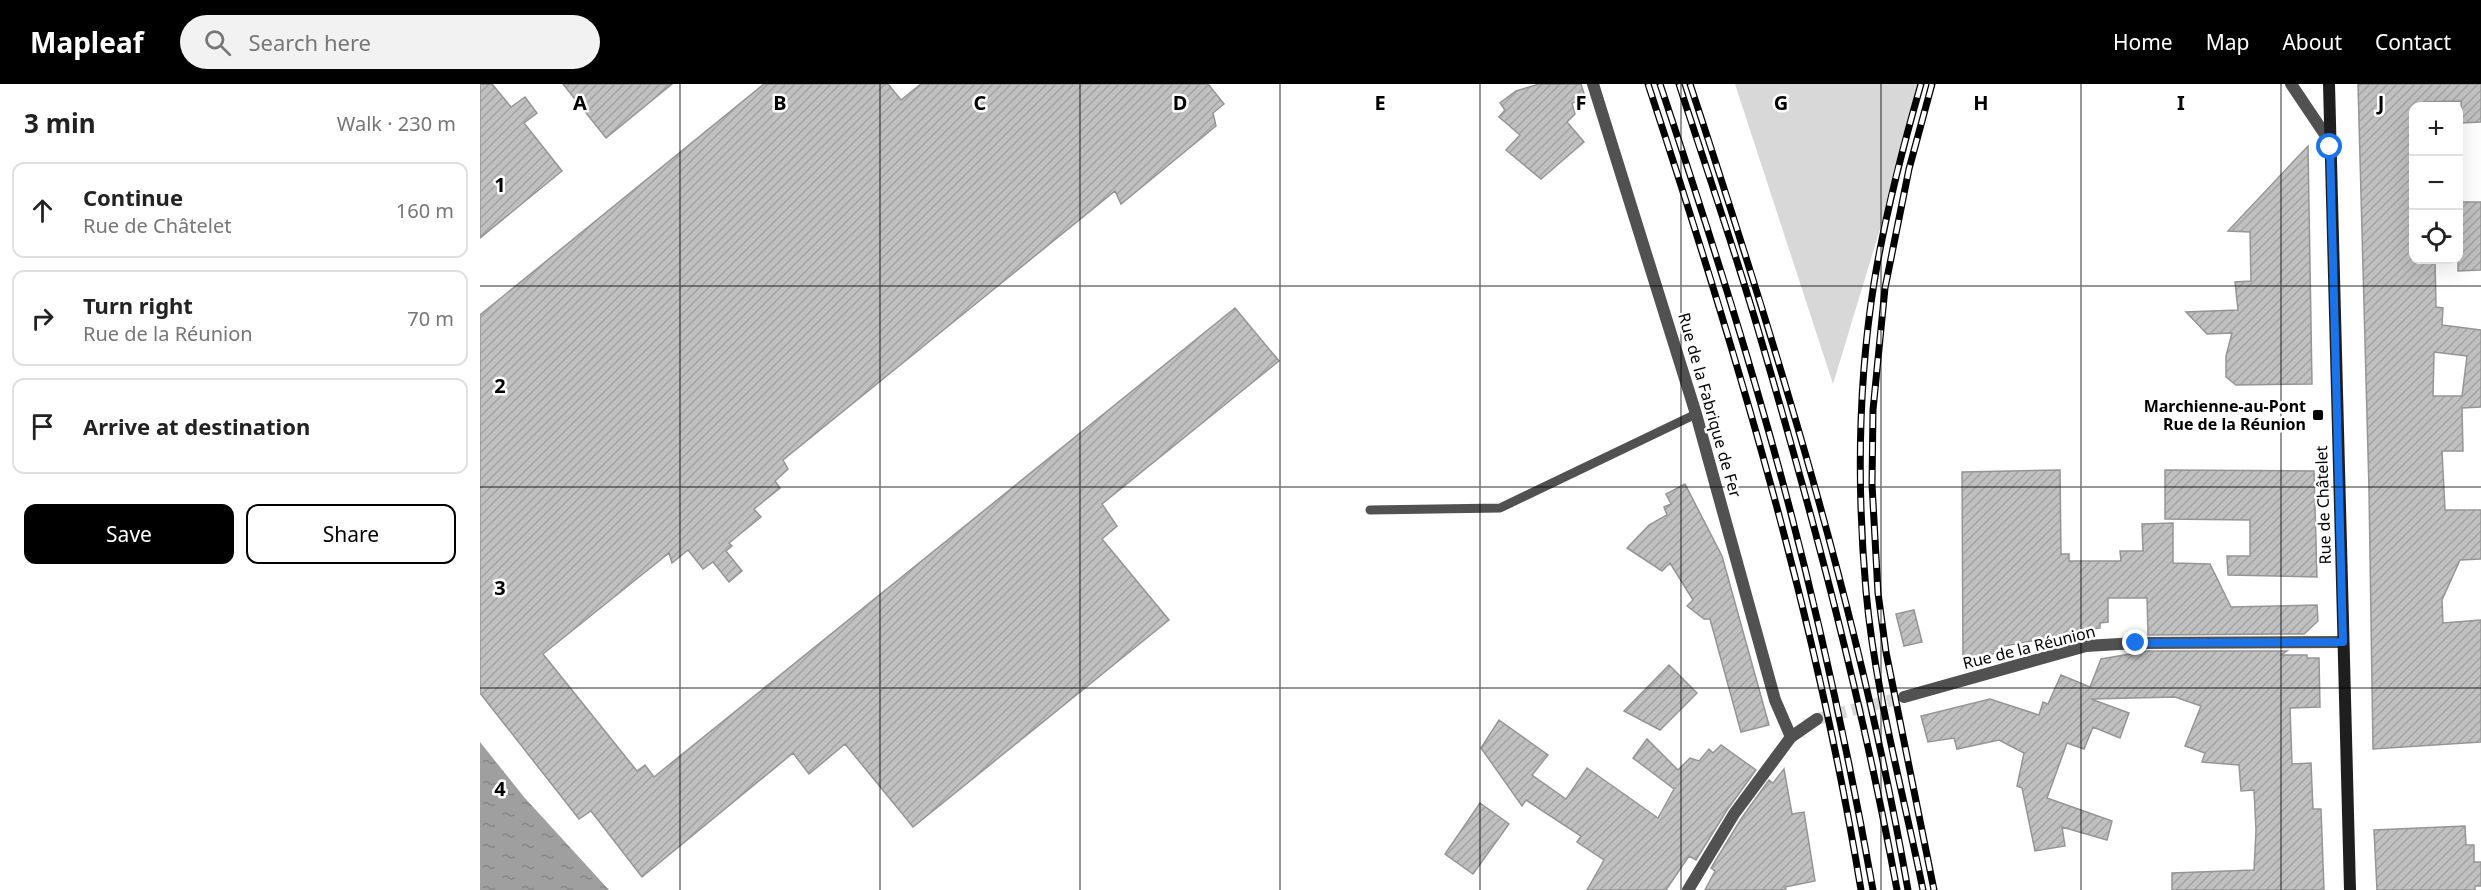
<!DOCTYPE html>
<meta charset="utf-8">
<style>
:root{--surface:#fff;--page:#f2f2f2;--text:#222;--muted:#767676;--line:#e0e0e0;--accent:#000}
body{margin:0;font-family:"Noto Sans",sans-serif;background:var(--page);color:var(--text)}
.controls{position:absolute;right:18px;top:18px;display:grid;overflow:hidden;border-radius:12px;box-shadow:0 6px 24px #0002}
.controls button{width:54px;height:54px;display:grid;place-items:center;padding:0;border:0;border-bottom:2px solid var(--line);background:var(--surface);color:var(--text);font:30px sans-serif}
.stop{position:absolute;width:18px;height:18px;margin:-14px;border:4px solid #1a73e8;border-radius:50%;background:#fff}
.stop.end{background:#1a73e8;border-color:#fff;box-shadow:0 2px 6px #0008}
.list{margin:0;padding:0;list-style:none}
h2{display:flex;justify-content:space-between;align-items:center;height:78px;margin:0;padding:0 24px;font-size:26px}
h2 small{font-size:20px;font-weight:400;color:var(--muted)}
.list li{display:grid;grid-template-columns:39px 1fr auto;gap:18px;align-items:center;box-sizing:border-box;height:96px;margin:0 12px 12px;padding:0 12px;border:2px solid var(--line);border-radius:12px}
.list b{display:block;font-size:22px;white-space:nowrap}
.list p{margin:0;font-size:20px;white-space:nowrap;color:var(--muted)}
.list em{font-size:20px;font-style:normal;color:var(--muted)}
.actions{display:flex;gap:12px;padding:18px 24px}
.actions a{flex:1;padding:14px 0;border:2px solid var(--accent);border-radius:12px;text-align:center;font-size:21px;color:var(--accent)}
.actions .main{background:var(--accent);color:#fff}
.icon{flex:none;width:33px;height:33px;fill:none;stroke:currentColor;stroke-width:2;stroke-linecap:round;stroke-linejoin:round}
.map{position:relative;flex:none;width:2001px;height:806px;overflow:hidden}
header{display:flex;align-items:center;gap:36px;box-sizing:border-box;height:84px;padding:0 30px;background:var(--accent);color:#fff}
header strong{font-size:28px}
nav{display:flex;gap:33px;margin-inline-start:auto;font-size:21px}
.search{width:420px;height:54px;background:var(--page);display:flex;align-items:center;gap:15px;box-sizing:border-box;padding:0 21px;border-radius:33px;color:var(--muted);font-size:22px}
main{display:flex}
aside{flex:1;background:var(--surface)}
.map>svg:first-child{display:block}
</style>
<header>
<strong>Mapleaf</strong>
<div class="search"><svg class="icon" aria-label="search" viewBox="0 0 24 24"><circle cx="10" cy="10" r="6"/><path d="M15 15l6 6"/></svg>Search here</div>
<nav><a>Home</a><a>Map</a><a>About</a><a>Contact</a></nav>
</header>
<main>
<aside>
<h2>3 min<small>Walk · 230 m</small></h2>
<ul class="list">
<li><svg class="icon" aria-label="ahead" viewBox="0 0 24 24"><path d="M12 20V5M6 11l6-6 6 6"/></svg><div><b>Continue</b><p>Rue de Châtelet</p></div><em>160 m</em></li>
<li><svg class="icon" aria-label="right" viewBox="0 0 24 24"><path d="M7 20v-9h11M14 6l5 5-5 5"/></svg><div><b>Turn right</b><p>Rue de la Réunion</p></div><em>70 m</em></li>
<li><svg class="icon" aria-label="arrive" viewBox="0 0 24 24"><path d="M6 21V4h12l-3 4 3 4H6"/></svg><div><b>Arrive at destination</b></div></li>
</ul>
<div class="actions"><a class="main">Save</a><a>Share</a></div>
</aside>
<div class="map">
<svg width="2001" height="806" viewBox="0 0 2001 806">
<defs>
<pattern id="water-ripples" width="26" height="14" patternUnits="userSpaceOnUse" patternTransform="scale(1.5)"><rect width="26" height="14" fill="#9f9f9f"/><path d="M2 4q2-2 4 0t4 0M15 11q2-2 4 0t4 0" fill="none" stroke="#878787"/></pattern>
<pattern id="building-hatch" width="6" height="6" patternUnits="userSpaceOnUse" patternTransform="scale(1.5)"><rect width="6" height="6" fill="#c0c0c0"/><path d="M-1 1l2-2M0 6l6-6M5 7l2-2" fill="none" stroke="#a3a3a3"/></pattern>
</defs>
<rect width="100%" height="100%" fill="#fff"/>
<!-- grass -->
<path fill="#d8d8d8" d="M1255,0H1444L1353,300Z"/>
<!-- water -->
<path fill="url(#water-ripples)" d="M0,658L44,713L129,806H0Z"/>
<!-- building -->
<path fill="url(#building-hatch)" stroke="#959595" stroke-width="1.5" fill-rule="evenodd" d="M0,0H12L31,23L45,13L57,29L44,39L82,87L0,154Z
M83,0H192L126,54Z
M284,0H408L421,16L441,0H728L744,20L733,29L736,42L641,120L635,107L303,376L308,385L295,397L300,404L274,425L281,433L249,459L252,462L246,467L262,487L249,498L233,478L223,485L208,466L192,479L189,469L63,570L157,687L165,681L174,693L755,224L799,277L622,420L637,442L622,455L689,536L433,743L365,660L329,690L313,669L162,793L111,727L99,735L0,609V231Z
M1059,0H1101L1106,16L1092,19L1095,30L1087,38L1104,58L1061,95L1026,66L1040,51L1019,33L1025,26L1020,19L1036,7Z
M1878,0H2001V38L1982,39L1981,17L1944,18L1945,22H1934V176H1955L1956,223L1963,224L1962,241L2001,246V323L1982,324L1983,367H1962L1965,426H2001V475L1980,476L1962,516L1963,539L2001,536V658L1893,665L1889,405ZM1954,268L1987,272L1982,312H1953Z
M1828,62L1832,300L1756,301L1746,293V272L1752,249L1727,250L1706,228L1758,226L1755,198L1771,197L1770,148L1748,147Z
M1978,118H2001V186L1978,187Z
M1580,386L1581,470H1589V477H1641L1640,467H1663L1662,440L1693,439V479L1730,480L1751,523L1837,521L1838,537L1824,550L1668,551L1667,514H1628V538L1620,539V544L1519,563L1520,568L1483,578L1482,388Z
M1685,386L1834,387L1837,493L1748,491L1747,472H1770V436L1685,435Z
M1205,400L1242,472L1289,641L1261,648L1230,535H1224L1207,522L1213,516L1190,479L1182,487L1147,464L1169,441L1187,431L1184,423L1191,420L1186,410Z
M1434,526L1442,558L1424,562L1416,530Z
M1668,567H1807L1801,571H1827V574H1839L1840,623L1810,624L1812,680L1831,679L1833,725H1841L1844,806H1692V789L1774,786L1776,746L1774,706L1761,707L1759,681L1722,678L1725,669L1705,662L1721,622L1695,613L1611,615L1649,629L1640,654L1613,643L1604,665L1587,659L1567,714L1632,737L1627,756L1582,743L1585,762L1555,767L1542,704L1537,702L1544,669L1519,656L1477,665L1474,654L1448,658L1441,632L1510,615L1559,631L1563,618L1568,620L1581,591L1610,603L1621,575Z
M1189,581L1217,609L1180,646L1144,627Z
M1019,636L1068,671L1052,691L1086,715L1107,684L1178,734L1194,705L1153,674L1167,655L1198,686L1210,674L1219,677L1229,665L1233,669L1241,661L1276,686L1247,726L1216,776L1209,772L1186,806H1107L1124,776L1097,758L1101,752L1046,716L1042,722L1001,664Z
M1304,685L1312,730L1324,728L1335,797L1305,803L1306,806H1225L1235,787L1231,784L1261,735L1289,696L1293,699Z
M1000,719L1029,740L993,790L965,770Z
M1985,742L1986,761H1994V778H2001V802H1995V806H1897L1894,746Z"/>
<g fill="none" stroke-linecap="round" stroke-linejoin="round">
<!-- minor-tunnel -->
<path stroke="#d9d9d9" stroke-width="12" stroke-dasharray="12 6" stroke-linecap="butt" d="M1337,635L1424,613"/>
<!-- service -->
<path stroke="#515151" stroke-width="9" d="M890,426L1020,424L1216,330"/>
<!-- minor -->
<path stroke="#515151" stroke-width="12" d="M1113,0L1216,330L1295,616L1311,653
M1811,0L1850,58
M1424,613L1606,562L1656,559L1863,558
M1208,806L1254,730L1311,653L1337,635"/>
<!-- secondary -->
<path stroke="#1e1e1e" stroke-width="12" d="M1849,0L1870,806"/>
<!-- rail casing -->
<g stroke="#000" stroke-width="7">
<path id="rail" d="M1168,0C1255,264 1336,531 1381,806
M1180,0C1216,108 1251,215 1282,324C1328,483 1364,644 1393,806
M1199,0C1225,81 1253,161 1277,242C1332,428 1382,615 1417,806
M1210,0C1297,264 1380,531 1428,806
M1441,0C1422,66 1405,131 1394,199C1378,300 1377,405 1386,507C1395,608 1423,707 1443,806
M1452,0L1429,85L1405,204L1393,326L1392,400L1398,509L1406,568L1454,806"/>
</g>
<!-- rail -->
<use href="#rail" stroke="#fff" stroke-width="4.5" stroke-dasharray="14" stroke-linecap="butt"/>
</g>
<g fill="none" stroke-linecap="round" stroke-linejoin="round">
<!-- route -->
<path stroke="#1a73e8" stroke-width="8" d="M1656,559L1863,558L1850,63"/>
</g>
<!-- grid -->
<path fill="none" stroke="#000" stroke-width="1.5" stroke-opacity="0.55" d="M200,0V806M400,0V806M600,0V806M800,0V806M1000,0V806M1201,0V806M1401,0V806M1601,0V806M1801,0V806M0,202H2001M0,403H2001M0,604H2001"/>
<!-- markers -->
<rect fill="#000" stroke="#fff" stroke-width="2" x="1832" y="325" width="12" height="12" rx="3"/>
<g text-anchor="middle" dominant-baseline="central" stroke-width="5" stroke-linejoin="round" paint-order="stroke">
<!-- street labels -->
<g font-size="16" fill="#000" stroke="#fff">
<text transform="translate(1230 321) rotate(74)">Rue de la Fabrique de Fer</text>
<text transform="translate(1843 421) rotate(-92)">Rue de Châtelet</text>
<text transform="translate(1549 563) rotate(-14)">Rue de la Réunion</text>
</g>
<!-- poi labels -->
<g font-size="16" font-weight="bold" fill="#000" stroke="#fff" text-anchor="end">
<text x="1826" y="322">Marchienne-au-Pont<tspan x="1826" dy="18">Rue de la Réunion</tspan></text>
</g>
</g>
<g font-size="20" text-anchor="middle" font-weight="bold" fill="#000" stroke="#fff" stroke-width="5" stroke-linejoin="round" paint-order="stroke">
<text x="100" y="26">A</text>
<text x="300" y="26">B</text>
<text x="500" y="26">C</text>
<text x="700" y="26">D</text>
<text x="900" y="26">E</text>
<text x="1101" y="26">F</text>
<text x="1301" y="26">G</text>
<text x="1501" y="26">H</text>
<text x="1701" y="26">I</text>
<text x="1901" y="26">J</text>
<text x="20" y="108">1</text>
<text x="20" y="309">2</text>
<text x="20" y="511">3</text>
<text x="20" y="712">4</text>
</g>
</svg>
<div class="controls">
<button>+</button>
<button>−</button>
<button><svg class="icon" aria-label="locate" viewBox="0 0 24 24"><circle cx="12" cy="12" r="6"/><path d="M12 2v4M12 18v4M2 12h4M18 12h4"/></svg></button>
</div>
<div class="stop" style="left:1850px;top:63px"></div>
<div class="stop end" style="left:1656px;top:559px"></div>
</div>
</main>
